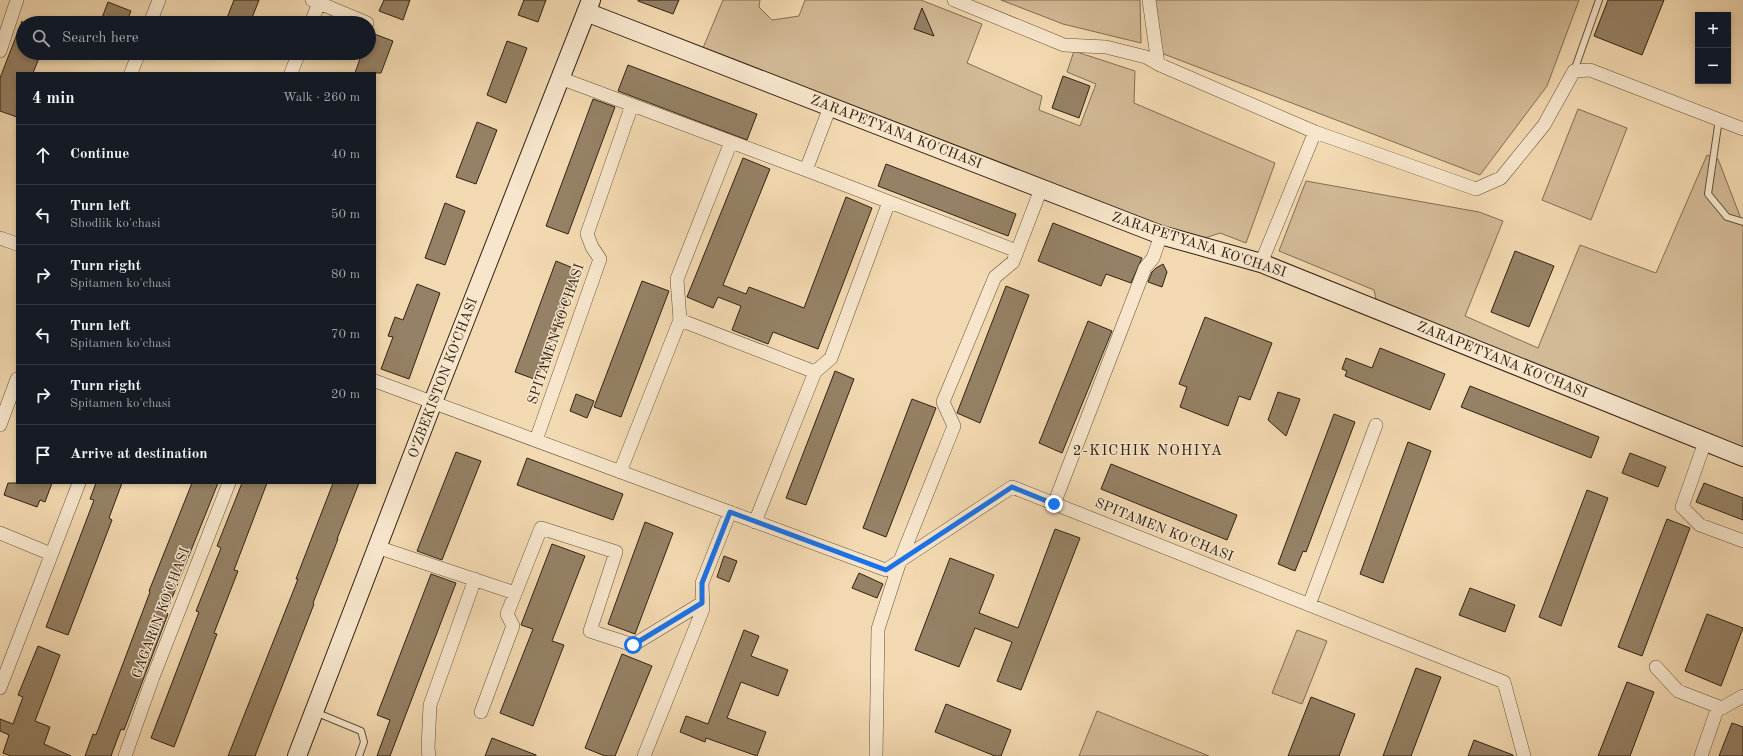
<!DOCTYPE html>
<meta charset="utf-8">
<style>
:root{--surface:#171b24;--page:#242831;--text:#f1f3f6;--muted:#9ea1a6;--line:#363941}
body{margin:0;font-family:"Old Standard TT",serif;background:var(--page);color:var(--text)}
.controls{position:absolute;right:12px;top:12px;display:grid;overflow:hidden;border-radius:0px;box-shadow:0 2px 6px #0003}
.controls button{width:36px;height:36px;display:grid;place-items:center;padding:0;border:0;border-bottom:1px solid var(--line);background:var(--surface);color:var(--text);font:20px sans-serif}
.stop{position:absolute;width:12px;height:12px;margin:-9px;border:3px solid #1a73e8;border-radius:50%;background:#fff}
.stop.end{background:#1a73e8;border-color:#fff;box-shadow:0 1px 4px #0008}
.list{margin:0;padding:0;list-style:none}
h2{display:flex;justify-content:space-between;align-items:center;height:52px;margin:0;padding:0 16px;font-size:17px}
h2 small{font-size:13px;font-weight:400;color:var(--muted)}
.list li{display:grid;grid-template-columns:26px 1fr auto;gap:12px;align-items:center;box-sizing:border-box;height:60px;padding:0 16px;border-top:1px solid var(--line)}
.list b{display:block;font-size:15px;white-space:nowrap}
.list p{margin:0;font-size:13px;white-space:nowrap;color:var(--muted)}
.list em{font-size:13px;font-style:normal;color:var(--muted)}
.icon{flex:none;width:22px;height:22px;fill:none;stroke:currentColor;stroke-width:2;stroke-linecap:round;stroke-linejoin:round}
.map{position:relative;flex:none;width:1743px;height:756px;overflow:hidden}
.search{position:absolute;background:var(--surface);box-shadow:0 2px 6px #0003;left:16px;top:16px;width:360px;height:44px;display:flex;align-items:center;gap:10px;box-sizing:border-box;padding:0 14px;border-radius:22px;color:var(--muted);font-size:15px}
.panel{position:absolute;background:var(--surface);box-shadow:0 2px 6px #0003;left:16px;top:72px;width:360px;height:412px;border-radius:0px}
.map>svg:first-child{display:block}
</style>
<div class="map">
<svg width="1743" height="756" viewBox="0 0 1743 756">
<rect width="100%" height="100%" fill="#f3d9b1"/>
<filter id="stains"><feTurbulence type="fractalNoise" baseFrequency=".005" numOctaves="4"/><feColorMatrix values="0 0 0 0 .2 0 0 0 0 .09 0 0 0 0 .02 0 0 0 .5 -.17"/></filter>
<radialGradient id="worn" r=".72"><stop offset=".6" stop-color="#630" stop-opacity="0"/><stop offset="1" stop-color="#630" stop-opacity=".3"/></radialGradient>
<!-- green -->
<path fill="#d2ba96" stroke="#816e54" d="M723,0H760L759,7L772,20L799,16L805,0H921L982,24L967,63L1042,96L1039,110L1080,126L1096,84L1067,72L1074,51L1135,71L1134,103L1275,163L1246,243L1220,233L1196,241L703,48Z
M1001,0H1140L1141,43L1063,24Z
M1155,0H1579L1547,86L1480,175L1161,53Z
M1578,109L1627,128L1591,220L1542,200Z
M1707,155L1718,159L1743,224V448L1378,309L1374,290L1279,251L1306,181L1479,212L1503,221L1465,316L1538,348L1580,245L1656,273Z
M1297,630L1327,641L1302,704L1272,693Z
M1097,711L1209,756H1079Z"/>
<!-- building -->
<path fill="#958165" stroke="#302212" d="M234,0H259L250,23H225Z
M384,0H410L403,20L379,11Z
M524,0H546L538,22L518,15Z
M638,0H679L673,14L638,1Z
M1608,0H1664L1642,55L1594,36Z
M108,2L131,11L126,23H100Z
M922,8L934,36L914,29Z
M22,21L23,53H41L33,73H17V117L0,111V78Z
M369,32L393,41L381,73H355L362,53H369Z
M507,41L527,48L506,103L487,95Z
M628,65L757,114L747,140L618,91Z
M1063,76L1090,86L1079,118L1052,108Z
M593,99L615,107L568,234L546,226Z
M477,122L497,130L476,184L456,177Z
M743,158L770,169L723,285L746,294L749,287L804,308L846,197L872,208L818,349L773,332L768,344L732,330L741,306L718,297L713,308L687,297Z
M886,164L1016,214L1008,236L878,186Z
M445,203L465,211L445,265L425,258Z
M1053,223L1142,258L1131,283L1106,274L1101,286L1038,261Z
M1515,251L1554,266L1529,327L1491,312Z
M556,261L578,270L537,380L515,372Z
M1163,264L1167,272L1162,287L1148,282L1152,272L1156,268Z
M642,281L669,291L621,417L594,407Z
M417,284L440,293L409,379L381,369L393,337L388,336L395,317L403,320Z
M1006,286L1029,295L980,423L957,413Z
M1205,317L1272,343L1250,400L1239,396L1228,426L1180,407L1187,387L1179,384Z
M1088,321L1112,331L1062,453L1039,443Z
M1380,348L1445,374L1430,410L1345,376L1347,371L1342,369L1346,358L1372,368Z
M835,371L854,379L806,505L786,498Z
M1470,386L1599,437L1591,458L1461,407Z
M1278,392L1300,399L1286,436L1268,420Z
M576,394L594,401L587,418L570,411Z
M912,399L936,408L886,537L863,528Z
M1334,414L1355,422L1306,552L1303,551L1295,571L1278,564Z
M1408,442L1431,451L1383,583L1360,574Z
M456,452L481,461L442,560L417,551Z
M1630,453L1666,467L1658,487L1622,473Z
M527,458L623,494L613,520L517,485Z
M1111,464L1237,515L1227,540L1101,489Z
M8,483H52L45,502L40,500L37,507L4,495Z
M96,483H122L109,518L112,520L68,635L46,627L94,500L90,499Z
M192,483H218L166,613L168,614L124,730L121,729L111,756H85L93,734L96,735L150,592L149,591Z
M242,483H267L234,570L238,571L214,633L217,634L174,747L151,738L199,612L196,611L221,548L217,546Z
M333,483H359L337,539H338L313,603L314,604L255,756H228L298,579H296Z
M1704,483L1743,498V520L1696,502Z
M1587,490L1608,498L1561,626L1539,617Z
M1667,519L1690,528L1642,656L1618,647Z
M645,522L673,533L635,634L608,624Z
M1055,529L1080,538L1021,690L997,681L1012,642L975,628L959,667L915,650L950,558L994,575L979,613L1018,628Z
M552,544L585,556L552,641L564,645L533,726L500,713L533,629L521,625Z
M724,556L737,561L729,582L717,577Z
M859,573L883,584L877,598L852,588Z
M431,574L456,583L390,756H377L390,720L377,715Z
M1470,588L1515,605L1505,632L1459,615Z
M1707,614L1743,628L1721,686L1685,671Z
M744,630L759,636L751,656L788,670L778,696L741,682L727,718L766,732L757,756L706,738L705,742L680,732L686,716L708,724Z
M38,646L60,655L35,721L50,727L44,744L71,756H11L3,753L9,735L0,731V719L13,724L23,697L18,695Z
M622,654L652,666L615,756H605L585,748Z
M1416,668L1441,677L1411,756H1383Z
M1627,682L1654,692L1630,756H1598Z
M1311,697L1355,714L1339,756H1288Z
M946,704L1011,730L1001,756H995L935,732Z
M1732,723L1743,727V756H1719Z
M492,738L536,755V756H485Z
M1474,740L1513,755V756H1468Z"/>
<g fill="none" stroke-linecap="round" stroke-linejoin="round">
<!-- lane casing -->
<g stroke="#61503a" stroke-width="8">
<path id="lane" d="M1574,71L1599,0
M1719,119L1708,194L1727,217L1743,222
M315,712L361,731L364,742L359,756"/>
</g>
<!-- street casing -->
<g stroke="#61503a" stroke-width="14">
<path id="street" d="M312,0L367,23
M954,0L1064,45L1106,47L1146,57L1158,64L1315,132
M1149,0L1158,64
M150,23L159,0
M311,23L320,0
M0,51L17,0
M131,73L139,53
M291,73L299,53
M560,78L806,170L1017,251
M806,170L830,107
M0,238L17,244
M1261,263L1315,132L1476,189L1501,178L1544,125L1574,71L1590,70L1743,129
M680,320L815,372
M375,381L886,570L1012,487L1504,682L1524,756
M0,425L17,379
M536,440L600,259L592,247L587,234L632,105
M1705,442L1682,507L1700,525L1743,541
M620,472L680,320L677,279L731,142
M1054,504L1145,268L1153,258L1161,235
M755,522L815,372L831,358L889,202
M0,533L51,554
M377,547L515,593
M1309,605L1376,425
M1656,667L1678,691L1722,708L1743,696
M0,688L79,483
M481,712L513,626L507,614L541,528L616,552L590,631L633,645L702,603
M125,756L153,677L229,483
M429,756L428,748L430,705L475,579
M644,756L703,609L702,583L730,512
M876,756L878,629L900,561L954,426L943,402L995,277L1013,262L1041,189
M1701,756L1718,707"/>
</g>
<!-- secondary casing -->
<g stroke="#302212" stroke-width="20">
<path id="secondary" d="M586,12L1161,235L1261,263L1743,457
M297,756L433,402L591,0"/>
</g>
<!-- lane -->
<use href="#lane" stroke="#f7e6cc" stroke-width="6"/>
<!-- street -->
<use href="#street" stroke="#f7e6cc" stroke-width="13"/>
<!-- secondary -->
<use href="#secondary" stroke="#f7e6cc" stroke-width="18"/>
</g>
<g fill="none" stroke-linecap="round" stroke-linejoin="round">
<!-- route -->
<path stroke="#1a73e8" stroke-width="5" d="M633,645L702,603V583L730,512L886,570L1012,487L1054,504"/>
</g>
<g text-anchor="middle" dominant-baseline="central" stroke-width="3" stroke-linejoin="round" paint-order="stroke">
<!-- street labels -->
<g font-size="14" fill="#302212" stroke="#f7e6cc">
<text transform="translate(896 132) rotate(21)">ZARAPETYANA KO'CHASI</text>
<text transform="translate(1199 245) rotate(18)">ZARAPETYANA KO'CHASI</text>
<text transform="translate(556 334) rotate(-71)">SPITAMEN KO'CHASI</text>
<text transform="translate(1502 360) rotate(22)">ZARAPETYANA KO'CHASI</text>
<text transform="translate(443 378) rotate(-69)">O‘ZBEKISTON KO‘CHASI</text>
<text transform="translate(1164 530) rotate(22)">SPITAMEN KO'CHASI</text>
<text transform="translate(161 613) rotate(-69)">GAGARIN KO'CHASI</text>
</g>
<!-- neighbourhood labels -->
<g font-size="15" letter-spacing="1" fill="#302212" stroke="#f7e6cc">
<text x="1148" y="451">2-KICHIK NOHIYA</text>
</g>
</g>
<rect width="100%" height="100%" filter="url(#stains)"/>
<rect width="100%" height="100%" fill="url(#worn)"/>
</svg>
<div class="controls">
<button>+</button>
<button>−</button>
</div>
<div class="stop" style="left:633px;top:645px"></div>
<div class="stop end" style="left:1054px;top:504px"></div>
<div class="search"><svg class="icon" aria-label="search" viewBox="0 0 24 24"><circle cx="10" cy="10" r="6"/><path d="M15 15l6 6"/></svg>Search here</div>
<section class="panel">
<h2>4 min<small>Walk · 260 m</small></h2>
<ul class="list">
<li><svg class="icon" aria-label="ahead" viewBox="0 0 24 24"><path d="M12 20V5M6 11l6-6 6 6"/></svg><div><b>Continue</b></div><em>40 m</em></li>
<li><svg class="icon" aria-label="left" viewBox="0 0 24 24"><path d="M17 20v-9H6M10 6l-5 5 5 5"/></svg><div><b>Turn left</b><p>Shodlik ko'chasi</p></div><em>50 m</em></li>
<li><svg class="icon" aria-label="right" viewBox="0 0 24 24"><path d="M7 20v-9h11M14 6l5 5-5 5"/></svg><div><b>Turn right</b><p>Spitamen ko'chasi</p></div><em>80 m</em></li>
<li><svg class="icon" aria-label="left" viewBox="0 0 24 24"><path d="M17 20v-9H6M10 6l-5 5 5 5"/></svg><div><b>Turn left</b><p>Spitamen ko'chasi</p></div><em>70 m</em></li>
<li><svg class="icon" aria-label="right" viewBox="0 0 24 24"><path d="M7 20v-9h11M14 6l5 5-5 5"/></svg><div><b>Turn right</b><p>Spitamen ko'chasi</p></div><em>20 m</em></li>
<li><svg class="icon" aria-label="arrive" viewBox="0 0 24 24"><path d="M6 21V4h12l-3 4 3 4H6"/></svg><div><b>Arrive at destination</b></div></li>
</ul>
</section>
</div>
